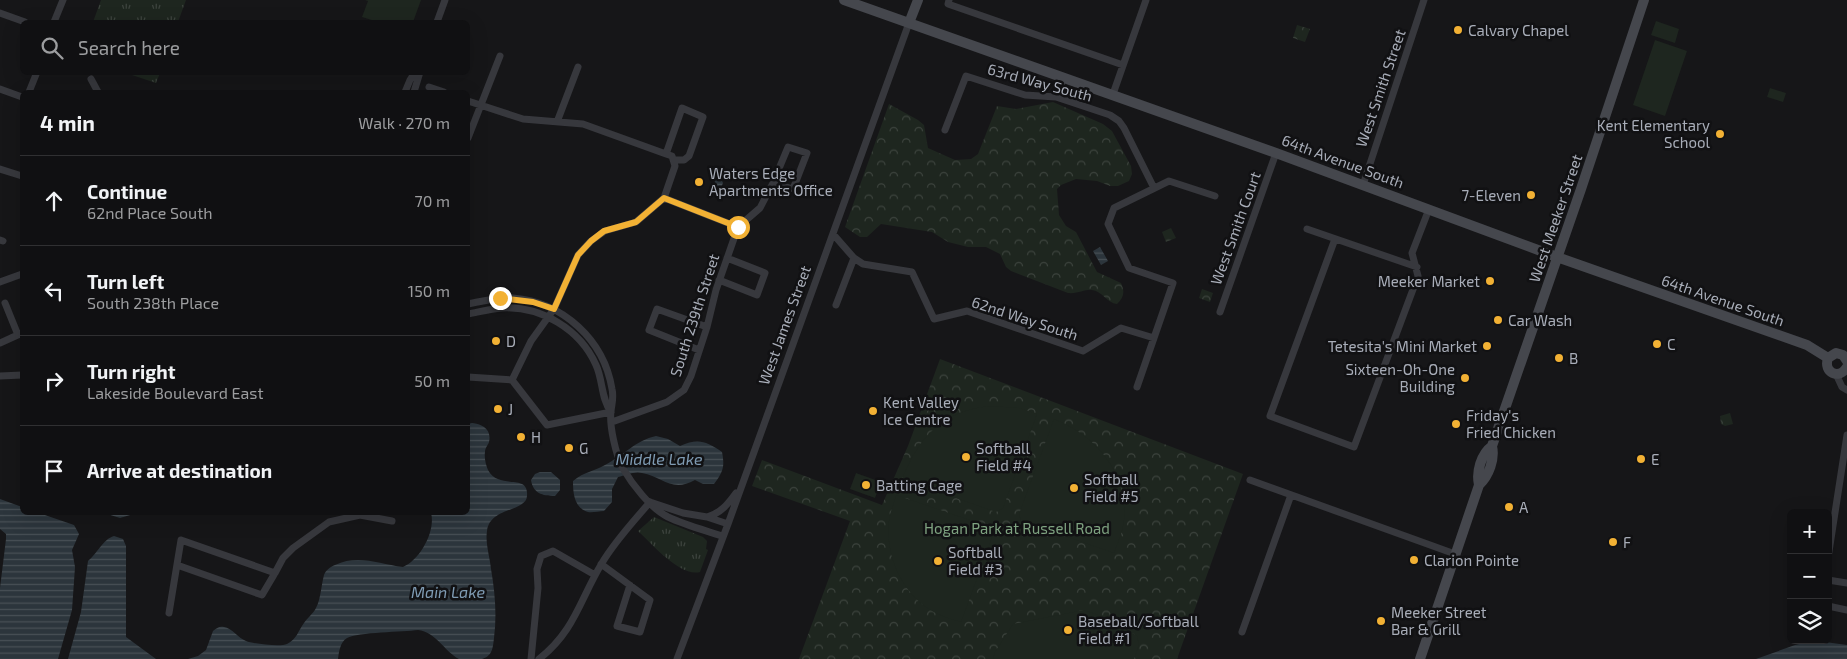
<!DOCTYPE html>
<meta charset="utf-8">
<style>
:root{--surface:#101012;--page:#19191b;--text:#f1f3f6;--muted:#9c9d9f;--line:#303032}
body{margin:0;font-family:"Exo 2",sans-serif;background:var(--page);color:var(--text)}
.controls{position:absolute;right:15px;bottom:15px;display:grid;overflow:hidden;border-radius:8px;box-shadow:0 5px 20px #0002}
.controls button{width:45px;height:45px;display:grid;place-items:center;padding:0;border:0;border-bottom:1px solid var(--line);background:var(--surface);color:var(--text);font:25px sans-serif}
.stop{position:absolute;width:15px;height:15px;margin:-11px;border:4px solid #f2b134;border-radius:50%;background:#fff}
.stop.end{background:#f2b134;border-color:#fff;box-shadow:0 1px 5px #0008}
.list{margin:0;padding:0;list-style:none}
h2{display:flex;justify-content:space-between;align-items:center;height:65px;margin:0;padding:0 20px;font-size:21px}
h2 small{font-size:16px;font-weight:400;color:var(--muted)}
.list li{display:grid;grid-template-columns:32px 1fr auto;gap:15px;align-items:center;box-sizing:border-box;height:90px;padding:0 20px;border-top:1px solid var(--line)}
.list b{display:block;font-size:19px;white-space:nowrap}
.list p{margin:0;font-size:16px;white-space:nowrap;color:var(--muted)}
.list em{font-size:16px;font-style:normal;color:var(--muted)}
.icon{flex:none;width:28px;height:28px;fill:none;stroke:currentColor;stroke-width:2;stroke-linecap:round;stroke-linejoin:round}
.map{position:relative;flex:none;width:1847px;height:659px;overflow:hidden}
.search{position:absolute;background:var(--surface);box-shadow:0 5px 20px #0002;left:20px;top:20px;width:450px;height:55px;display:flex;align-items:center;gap:12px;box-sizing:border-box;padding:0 18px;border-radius:8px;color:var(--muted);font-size:19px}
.panel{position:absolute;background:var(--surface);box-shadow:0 5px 20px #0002;left:20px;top:90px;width:450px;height:425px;border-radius:8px}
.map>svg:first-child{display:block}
</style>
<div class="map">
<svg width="1847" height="659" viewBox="0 0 1847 659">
<defs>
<pattern id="grass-tufts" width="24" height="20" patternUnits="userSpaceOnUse" patternTransform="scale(1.25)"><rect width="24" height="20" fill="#1e261f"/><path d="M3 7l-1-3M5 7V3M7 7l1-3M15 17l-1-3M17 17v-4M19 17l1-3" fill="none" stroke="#3c433d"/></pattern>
<pattern id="forest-crowns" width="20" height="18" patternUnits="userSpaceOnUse" patternTransform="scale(1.25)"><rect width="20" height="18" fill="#1e261f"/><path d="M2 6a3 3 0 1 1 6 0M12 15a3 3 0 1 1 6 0" fill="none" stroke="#3c433d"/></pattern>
<pattern id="water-rules" width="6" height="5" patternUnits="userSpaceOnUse" patternTransform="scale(1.25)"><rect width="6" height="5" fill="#2c353c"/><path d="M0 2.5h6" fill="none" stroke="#485056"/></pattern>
</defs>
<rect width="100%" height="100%" fill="#161618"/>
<!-- grass -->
<path fill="url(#grass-tufts)" d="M101,0H186L178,22H93Z
M126,73H160L156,83Z
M654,517L703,537L707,541L706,549L708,550L700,572C680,577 652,544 638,531Z"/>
<!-- forest -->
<path fill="url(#forest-crowns)" d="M1297,25L1310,29L1305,42L1293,38Z
M1053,102L1103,124L1112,131L1131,166L1132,174L1129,181L1118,186H1110L1097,181L1076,179L1061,185L1057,189L1059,215L1066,226L1076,232L1097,272L1121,283C1125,292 1124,297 1117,304C1107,303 1102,291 1092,290C1085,289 1078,294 1068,293L1011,271L1006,267L1000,254L986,247H968L948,242L932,232L881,224L867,237H860L845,227L889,104L918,120L924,125L928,148L955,160L971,159L978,154L997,106L1016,109Z
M1171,228L1176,238L1166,242L1162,232Z
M1202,289L1213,293L1210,302L1199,298Z
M940,359L1243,474L1177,659H799L850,521L752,486L762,460L882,505L908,446Z
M1730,413L1733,424L1725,426L1721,424L1720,416Z"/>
<!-- pitch -->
<path fill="#1e261f" d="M365,0H421L413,22H378L362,17L368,1Z
M1656,21L1679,29L1675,43L1651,35Z
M1655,40L1687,51L1665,116L1633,105Z
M1770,88L1786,93L1783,102L1767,97Z
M990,406L1019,408L1037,414L1003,508L996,512L902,479C919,437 942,411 990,406Z
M1054,419C1095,435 1128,472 1124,520C1123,531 1118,542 1114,553L1021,521L1019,514Z
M856,473L881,482L875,498L850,489Z
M896,495L990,527L993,535L961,622C950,619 938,615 929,609C901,591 885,554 889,521C890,512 894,504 896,495Z
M1084,610L1110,619L1137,636L1139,645L1134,659H993L995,652L1013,624Z"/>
<!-- water -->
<path fill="url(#water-rules)" d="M717,171L723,183L719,192L714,190L716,184L711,174Z
M1100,247L1108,261L1101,265L1093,251Z
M472,423C482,424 492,429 489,442C488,445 485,448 485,452C484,458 486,465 488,470C499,491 529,472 527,496C526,512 490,507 487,531C485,543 490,558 491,569C495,592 497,615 494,638C493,646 493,656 482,659C475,659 466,659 459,659C444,651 436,632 418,630C403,632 358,632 347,638C340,642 339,652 338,659H188L198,656L206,650L213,631C217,628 219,626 224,627C232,628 238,638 246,641C253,644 281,647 287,644C297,639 298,631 304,623C307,618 313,614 316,608C321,598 321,586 324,575C326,570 330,567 335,565C358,554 379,564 403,567C420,560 436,531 431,513L468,512V424Z
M656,436L668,439L680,446C698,438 706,441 722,452C725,467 723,472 714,484H703L695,480C672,493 663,477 642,473C635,471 625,475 618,477L612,489V502L604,511C599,511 592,513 588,512C574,508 573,493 573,481C585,471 593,472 605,465C623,456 636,440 656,436Z
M540,472H551L560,480V490L555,496C542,496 533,493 531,480L535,474Z
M0,499L22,507V512L39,513L74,525L79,534L72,550L75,567L72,610L58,659H0V588L6,539V534L0,529Z
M104,513V512L137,513L120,518Z
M114,536L123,539L126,546V637L156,659H68L81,612L88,561C97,554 103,539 114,536Z
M1808,642H1825L1847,645V659H1756L1795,645Z"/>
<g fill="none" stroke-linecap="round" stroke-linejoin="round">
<!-- street -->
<path stroke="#37383d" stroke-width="7" d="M949,0L948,4L1123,65
M0,13L25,22
M54,22L63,0
M437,22L445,0
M91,79L98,92
M429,87L444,92
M0,89L22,97
M29,92L37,72
M405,92L410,80L415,72
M414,92L420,72
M1113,94L1146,0
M1056,97L1064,77
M468,101L523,119L583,124L666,154
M557,122L578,67
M945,130L966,76L1025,95L1056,97L1110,115L1119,121L1124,128L1154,188
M468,138L500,56
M0,169L22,176
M1363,185L1424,0
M664,198L738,227
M1307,229L1417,267
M833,234L854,258L863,264L912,272L934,319L967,311L1083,351L1121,328L1154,338
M1335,239L1270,416L1354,447L1418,276L1412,253L1429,209
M0,240L3,241
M719,280L757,295L765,273L727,258
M0,282L22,274
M5,303L18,335
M468,304C483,301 497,297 513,298C563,302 604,340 612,389C614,397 612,403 611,411C609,426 616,454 622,467C632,484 650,508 668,517C685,525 704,530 722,536
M836,305L854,258
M1220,312L1276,153
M468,314C479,312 490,309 502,308C541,306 580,329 596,365C603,380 601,399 611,412
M0,343L22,333
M699,350L649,330L657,309L707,327
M1836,374L1842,387L1847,390
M0,376L22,375
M468,377L512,380L547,425L611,412
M512,380L531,341L554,309L578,255L591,241L605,231L636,222L664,198L675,166L672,156L666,154L682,108L703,117L689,156L684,160H674
M1137,387L1173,283L1129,268L1108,224L1114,208L1169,181L1215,196
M612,422L667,402L684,390L691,376L707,327L716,290L738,227L760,208L773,183L788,147L807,153L793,189L773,183
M1250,480L1455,554
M650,502L683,513L707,517L728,524
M707,517C721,513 728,504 736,493
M1828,558L1847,435
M601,564L650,600L640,632L617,626L630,585
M177,565L262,595L275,573
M1828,580L1847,583
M1828,606L1847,610
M169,613L181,540L275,573L283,558L293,548L329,522L360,515L392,521
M1242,632L1291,495
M531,659L538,588L537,569L541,556L553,551L595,575
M539,659C575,631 580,599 602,563C615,541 633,522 650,502
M677,659L728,524L909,23"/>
<!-- secondary -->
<path stroke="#45474d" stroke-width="10" d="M844,0L1276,153L1557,257L1807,345L1828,358
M909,23L918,0
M1847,361L1843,355L1836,353L1828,358C1823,373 1839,380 1847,367
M1479,485C1476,472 1481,454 1492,446
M1420,659L1479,485C1489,476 1495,459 1492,446L1581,189L1644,0"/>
</g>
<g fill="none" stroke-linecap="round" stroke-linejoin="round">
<!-- route -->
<path stroke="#f2b134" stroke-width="6" d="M500,298L533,302L554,309L578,255L591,241L604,231L636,222L664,198L738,227"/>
</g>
<!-- markers -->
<g fill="#f2b134" stroke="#111113" stroke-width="2">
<circle cx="1458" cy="30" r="5"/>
<circle cx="1720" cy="134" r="5"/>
<circle cx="699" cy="182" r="5"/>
<circle cx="1531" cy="195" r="5"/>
<circle cx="1490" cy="281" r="5"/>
<circle cx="1498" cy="320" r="5"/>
<circle cx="496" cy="341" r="5"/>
<circle cx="1657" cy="344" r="5"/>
<circle cx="1487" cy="346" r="5"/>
<circle cx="1559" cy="358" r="5"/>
<circle cx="1465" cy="378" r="5"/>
<circle cx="498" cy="409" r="5"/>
<circle cx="873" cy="411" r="5"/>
<circle cx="1456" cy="424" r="5"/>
<circle cx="521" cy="437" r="5"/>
<circle cx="569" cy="448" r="5"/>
<circle cx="966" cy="457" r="5"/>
<circle cx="1641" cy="459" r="5"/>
<circle cx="866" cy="485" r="5"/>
<circle cx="1074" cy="488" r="5"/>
<circle cx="1509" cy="507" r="5"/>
<circle cx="1613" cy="542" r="5"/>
<circle cx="1414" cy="560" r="5"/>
<circle cx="938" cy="561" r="5"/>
<circle cx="1381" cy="621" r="5"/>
<circle cx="1068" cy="630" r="5"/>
</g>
<g text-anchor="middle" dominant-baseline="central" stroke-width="5" stroke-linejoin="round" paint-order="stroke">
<!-- poi labels -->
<g font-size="15" fill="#a8adb8" stroke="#111113" text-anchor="start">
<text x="1468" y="30">Calvary Chapel</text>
<text x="1710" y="125" text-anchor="end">Kent Elementary<tspan x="1710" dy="17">School</tspan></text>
<text x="709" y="173">Waters Edge<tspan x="709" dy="17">Apartments Office</tspan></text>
<text x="1521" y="195" text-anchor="end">7-Eleven</text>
<text x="1480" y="281" text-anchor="end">Meeker Market</text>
<text x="1508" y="320">Car Wash</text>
<text x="506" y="341">D</text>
<text x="1667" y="344">C</text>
<text x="1477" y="346" text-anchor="end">Tetesita's Mini Market</text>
<text x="1569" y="358">B</text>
<text x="1455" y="369" text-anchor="end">Sixteen-Oh-One<tspan x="1455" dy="17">Building</tspan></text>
<text x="883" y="402">Kent Valley<tspan x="883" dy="17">Ice Centre</tspan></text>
<text x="508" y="409">J</text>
<text x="1466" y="415">Friday's<tspan x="1466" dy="17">Fried Chicken</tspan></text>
<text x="531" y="437">H</text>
<text x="579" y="448">G</text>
<text x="976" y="448">Softball<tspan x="976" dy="17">Field #4</tspan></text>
<text x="1651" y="459">E</text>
<text x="1084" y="479">Softball<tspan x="1084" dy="17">Field #5</tspan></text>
<text x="876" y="485">Batting Cage</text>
<text x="1519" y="507">A</text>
<text x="1623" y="542">F</text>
<text x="948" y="552">Softball<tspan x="948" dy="17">Field #3</tspan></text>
<text x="1424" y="560">Clarion Pointe</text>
<text x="1391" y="612">Meeker Street<tspan x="1391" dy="17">Bar &amp; Grill</tspan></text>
<text x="1078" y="621">Baseball/Softball<tspan x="1078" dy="17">Field #1</tspan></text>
</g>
<!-- street labels -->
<g font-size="15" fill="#a8adb8" stroke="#111113">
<text transform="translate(1040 82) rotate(15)">63rd Way South</text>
<text transform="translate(1380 88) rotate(-71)">West Smith Street</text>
<text transform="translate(1343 161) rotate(20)">64th Avenue South</text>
<text transform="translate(1555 218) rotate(-71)">West Meeker Street</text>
<text transform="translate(1235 228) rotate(-70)">West Smith Court</text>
<text transform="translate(1723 300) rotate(19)">64th Avenue South</text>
<text transform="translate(694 315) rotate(-72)">South 239th Street</text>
<text transform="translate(1025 318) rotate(18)">62nd Way South</text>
<text transform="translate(784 325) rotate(-70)">West James Street</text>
</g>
<!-- park labels -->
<g font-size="15" fill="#7fa381" stroke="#111113">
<text x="1017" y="528">Hogan Park at Russell Road</text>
</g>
<!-- water labels -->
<g font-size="16" font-style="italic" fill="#7f9bb3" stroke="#111113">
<text x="659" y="458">Middle Lake</text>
<text x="448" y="591">Main Lake</text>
</g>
</g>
</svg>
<div class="controls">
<button>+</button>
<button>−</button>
<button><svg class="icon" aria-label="layers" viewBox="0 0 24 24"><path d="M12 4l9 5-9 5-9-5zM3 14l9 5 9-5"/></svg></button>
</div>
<div class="stop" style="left:738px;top:227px"></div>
<div class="stop end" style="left:500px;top:298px"></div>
<div class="search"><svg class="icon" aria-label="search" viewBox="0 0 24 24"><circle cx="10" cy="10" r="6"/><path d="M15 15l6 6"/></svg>Search here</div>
<section class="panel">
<h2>4 min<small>Walk · 270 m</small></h2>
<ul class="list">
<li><svg class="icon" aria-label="ahead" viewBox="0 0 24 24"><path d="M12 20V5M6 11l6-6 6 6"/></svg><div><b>Continue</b><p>62nd Place South</p></div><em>70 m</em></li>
<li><svg class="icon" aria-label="left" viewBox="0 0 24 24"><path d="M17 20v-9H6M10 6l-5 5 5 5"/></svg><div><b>Turn left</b><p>South 238th Place</p></div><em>150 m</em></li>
<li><svg class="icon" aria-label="right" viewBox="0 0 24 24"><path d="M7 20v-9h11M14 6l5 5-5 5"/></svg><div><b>Turn right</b><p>Lakeside Boulevard East</p></div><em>50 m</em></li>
<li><svg class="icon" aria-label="arrive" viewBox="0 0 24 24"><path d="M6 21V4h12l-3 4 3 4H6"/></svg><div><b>Arrive at destination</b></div></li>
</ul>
</section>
</div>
